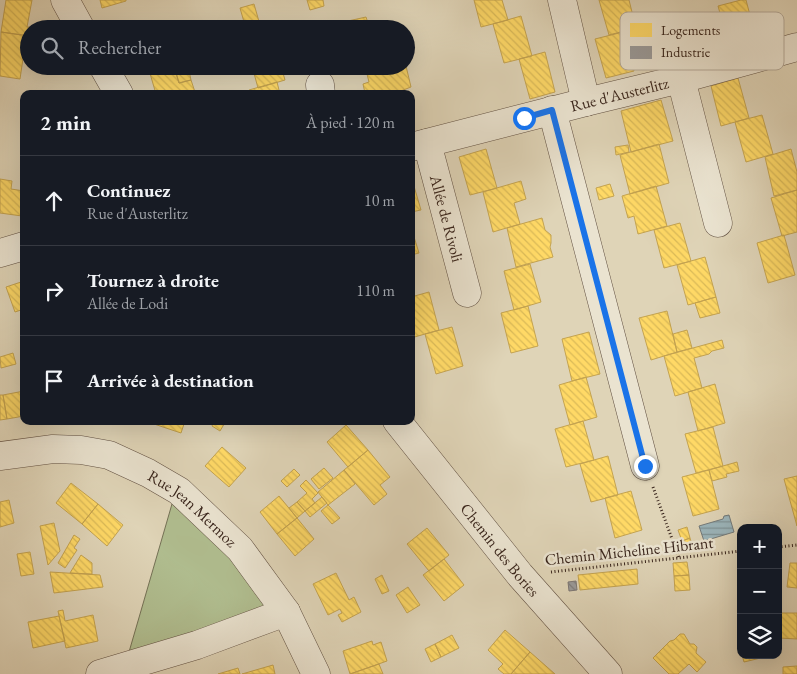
<!DOCTYPE html>
<html lang="fr">
<meta charset="utf-8">
<style>
:root{--surface:#171b24;--page:#20242c;--text:#f1f3f6;--muted:#9ea1a6;--line:#363941}
body{margin:0;font-family:"EB Garamond",serif;background:var(--page);color:var(--text)}
.controls{position:absolute;right:15px;bottom:15px;display:grid;overflow:hidden;border-radius:10px;box-shadow:0 5px 20px #0002}
.controls button{width:45px;height:45px;display:grid;place-items:center;padding:0;border:0;border-bottom:1px solid var(--line);background:var(--surface);color:var(--text);font:25px sans-serif}
.stop{position:absolute;width:15px;height:15px;margin:-11px;border:4px solid #1a73e8;border-radius:50%;background:#fff}
.stop.end{background:#1a73e8;border-color:#fff;box-shadow:0 1px 5px #0008}
.list{margin:0;padding:0;list-style:none}
h2{display:flex;justify-content:space-between;align-items:center;height:65px;margin:0;padding:0 20px;font-size:21px}
h2 small{font-size:16px;font-weight:400;color:var(--muted)}
.list li{display:grid;grid-template-columns:32px 1fr auto;gap:15px;align-items:center;box-sizing:border-box;height:90px;padding:0 20px;border-top:1px solid var(--line)}
.list b{display:block;font-size:19px;white-space:nowrap}
.list p{margin:0;font-size:16px;white-space:nowrap;color:var(--muted)}
.list em{font-size:16px;font-style:normal;color:var(--muted)}
.icon{flex:none;width:28px;height:28px;fill:none;stroke:currentColor;stroke-width:2;stroke-linecap:round;stroke-linejoin:round}
.map{position:relative;flex:none;width:797px;height:674px;overflow:hidden}
.search{position:absolute;background:var(--surface);box-shadow:0 5px 20px #0002;left:20px;top:20px;width:395px;height:55px;display:flex;align-items:center;gap:12px;box-sizing:border-box;padding:0 18px;border-radius:28px;color:var(--muted);font-size:19px}
.panel{position:absolute;background:var(--surface);box-shadow:0 5px 20px #0002;left:20px;top:90px;width:395px;height:335px;border-radius:10px}
.map>svg:first-child{display:block}
</style>
<div class="map">
<svg width="797" height="674" viewBox="0 0 797 674">
<defs>
<pattern id="water-rules" width="6" height="5" patternUnits="userSpaceOnUse" patternTransform="scale(1.25)"><rect width="6" height="5" fill="#9bb5bb"/><path d="M0 2.5h6" fill="none" stroke="#7f9397"/></pattern>
<pattern id="homes-back-hatch" width="6" height="6" patternUnits="userSpaceOnUse" patternTransform="scale(1.25)"><rect width="6" height="6" fill="#ffd966"/><path d="M-1 5l2 2M0 0l6 6M5-1l2 2" fill="none" stroke="#dbba58"/></pattern>
<pattern id="industry-back-hatch" width="6" height="6" patternUnits="userSpaceOnUse" patternTransform="scale(1.25)"><rect width="6" height="6" fill="#999"/><path d="M-1 5l2 2M0 0l6 6M5-1l2 2" fill="none" stroke="#7e7d7c"/></pattern>
</defs>
<rect width="100%" height="100%" fill="#dfd4b7"/>
<filter id="stains"><feTurbulence type="fractalNoise" baseFrequency=".004" numOctaves="4"/><feColorMatrix values="0 0 0 0 .2 0 0 0 0 .09 0 0 0 0 .02 0 0 0 .5 -.17"/></filter>
<radialGradient id="worn" r=".72"><stop offset=".6" stop-color="#630" stop-opacity="0"/><stop offset="1" stop-color="#630" stop-opacity=".3"/></radialGradient>
<!-- grass -->
<path fill="#b0bd8f" stroke="#747156" d="M172,504L204,530L235,561L269,605L228,623L129,652Z"/>
<!-- water -->
<path fill="url(#water-rules)" stroke="#747b7b" d="M729,515L734,532L704,541L699,526L723,519L724,516Z"/>
<!-- homes -->
<path fill="url(#homes-back-hatch)" stroke="#c4a350" d="M6,0H32L27,27H31L29,29V36L1,32Z
M100,0H126V1L102,8Z
M307,0H323L324,6L310,10Z
M474,0H502L508,20L481,27Z
M599,0H629L636,28L609,35Z
M741,0H746L756,38L729,45L718,6Z
M254,4L260,25L246,29L240,8Z
M521,16L532,56L504,63L493,24Z
M366,17L370,29H341L339,23Z
M1,32L29,36L28,45H25L20,79L0,76Z
M623,32L634,71L606,78L595,39Z
M545,52L555,92L530,99L519,59Z
M161,66H174L179,83L191,80L195,92L187,94H156L149,70Z
M174,66H188L191,80L179,83Z
M252,66H281L285,80L258,88Z
M365,66H406L411,87L393,94H372V91L365,93L363,84L369,82Z
M738,78L749,118L721,126L711,86Z
M277,82L280,94H250L249,90Z
M661,100L673,141L631,152L621,111Z
M762,115L773,154L746,162L735,122Z
M659,144L669,183L630,194L620,155Z
M628,145L629,152L616,155L615,147Z
M486,149L497,188L470,195L459,157Z
M791,149L797,172V190L774,196L765,157Z
M411,176L421,210L411,212Z
M0,179L12,181L11,189L24,191L22,216L0,213Z
M521,181L526,199L514,203L520,224L493,232L483,192Z
M610,184L614,196L599,200L596,188Z
M656,186L667,226L638,234L634,216L628,218L622,196Z
M797,190V232L782,236L771,198Z
M542,218L545,230L551,235V243L550,247L553,257L516,267L507,228Z
M680,223L691,261L664,268L654,230Z
M411,227L419,253L411,255Z
M784,235L795,275L768,283L757,243Z
M705,257L716,297L688,305L677,265Z
M530,264L541,302L514,310L504,271Z
M24,281V309L15,312L6,287Z
M429,292L439,330L411,338V297Z
M716,297L720,313L700,318L695,303Z
M528,306L538,346L511,353L501,313Z
M667,311L677,352L651,360L639,318Z
M452,327L463,366L436,374L425,334Z
M687,330L692,348L677,352L673,334Z
M589,332L600,374L572,381L562,339Z
M722,340L724,348L712,351L709,354L694,358L702,388L675,396L664,356Z
M13,353L16,364L1,368L0,357Z
M586,377L597,417L570,425L559,385Z
M715,384L725,423L698,431L688,392Z
M24,391V416L7,419L3,395Z
M0,395H3L7,419L0,420Z
M145,421H185L181,433Z
M214,421H226L220,431L212,426Z
M583,421L594,460L566,467L555,429Z
M346,425L368,450L348,467L327,442Z
M713,427L723,466L696,473L685,434Z
M222,447L246,468L229,487L205,466Z
M368,450L390,477L380,485L387,494L374,505L344,470Z
M608,456L618,495L591,502L580,464Z
M737,462L739,471L726,474L727,477L712,481L709,470Z
M324,468L333,478L319,489L311,479Z
M294,469L300,475L287,487L281,481Z
M344,470L355,484L328,505L318,492Z
M709,470L719,509L693,516L682,477Z
M797,476V526L784,479Z
M306,480L318,493L312,499L315,503L305,511L297,502L307,493L300,486Z
M71,483L98,504L82,524L56,503Z
M631,491L642,530L615,538L605,498Z
M279,496L297,518L277,534L260,512Z
M322,497L327,503L310,517L305,511Z
M9,500L14,523L0,527V502Z
M297,502L305,511L297,518L289,508Z
M98,504L123,525L107,546L82,524Z
M328,505L340,518L332,524L321,511Z
M297,518L314,539L295,556L277,534Z
M54,523L60,551L48,565L40,526Z
M687,527L690,538L682,541L678,530Z
M427,528L449,555L429,571L407,544Z
M74,535L80,539L74,548L77,550L65,568L58,563Z
M690,538L693,549L684,550L682,541Z
M30,552L34,574L21,576L17,554Z
M81,555L92,563V574L70,573Z
M444,559L464,585L444,601L423,575Z
M687,562L689,575L674,576L673,563Z
M790,563H797V588L787,587Z
M637,569L638,584L580,590L578,575Z
M50,572L100,575L103,587L54,593Z
M336,573L349,600L354,597L361,612L342,622L338,615L342,613L340,609L328,615L313,584Z
M382,575L389,591L382,594L375,579Z
M689,575L690,590L675,591L674,576Z
M408,587L420,605L407,613L396,595Z
M63,610L65,621L93,615L98,641L66,648L58,611Z
M780,613H797V639L779,638Z
M59,616L65,641L33,648L28,622Z
M505,630L530,652L511,674H504L498,669L503,664L488,650Z
M680,634H684L690,644H694L697,647L696,653L706,662L697,672L689,664L678,674H669L653,658L670,641L674,640Z
M452,635L459,648L441,657L435,644Z
M372,641L373,645L381,642L387,661L350,674L343,651Z
M435,644L441,657L431,662L425,649Z
M530,652L555,674H511Z
M742,655H768L769,656L744,662Z
M379,664L383,674H350Z
M273,665L275,674H242Z
M797,666V674H783V667Z
M238,668L240,674H218Z"/>
<!-- industry -->
<path fill="url(#industry-back-hatch)" stroke="#7c7674" d="M576,581L577,590L569,591L568,582Z"/>
<g fill="none" stroke-linecap="round" stroke-linejoin="round">
<!-- minor casing -->
<g stroke="#625143" stroke-width="29">
<g id="minor">
<path d="M65,0L81,29"/>
<path d="M562,0L586,102"/>
<path d="M103,66L119,94"/>
<path d="M681,79L718,223"/>
<path d="M320,85L321,94"/>
<path d="M552,110L645,466"/>
<path id="s1" d="M427,143L467,293"/>
<path id="s2" d="M411,147L586,102L681,79L797,47"/>
<path d="M0,253L24,246"/>
<path id="s3" d="M397,421L520,575L608,674"/>
<path id="s4" d="M0,456L53,449L81,450L109,455L148,473L179,491L240,549L286,612L316,674"/>
<path d="M100,674L197,645L286,612"/>
</g>
</g>
<!-- path -->
<path stroke="#39251c" stroke-width="3" stroke-dasharray="1 2.5" stroke-linecap="butt" d="M653,487L679,558
M778,547L797,545
M551,572L741,551"/>
<!-- minor -->
<use href="#minor" stroke="#eae3d0" stroke-width="28"/>
</g>
<g fill="none" stroke-linecap="round" stroke-linejoin="round">
<!-- route -->
<path stroke="#1a73e8" stroke-width="6" d="M524,118L552,110L645,466"/>
</g>
<g text-anchor="middle" dominant-baseline="central" stroke-width="5" stroke-linejoin="round" paint-order="stroke">
<!-- street labels -->
<g font-size="16" fill="#39251c" stroke="#eae3d0">
<text stroke="none"><textPath href="#s2" startOffset="215">Rue d'Austerlitz</textPath></text>
<text stroke="none"><textPath href="#s1" startOffset="78">Allée de Rivoli</textPath></text>
<text stroke="none"><textPath href="#s4" startOffset="210">Rue Jean Mermoz</textPath></text>
<text stroke="none"><textPath href="#s3" startOffset="165">Chemin des Bories</textPath></text>
<text transform="translate(629 551) rotate(-6)">Chemin Micheline Hibrant</text>
</g>
</g>
<!-- legend -->
<rect x="620" y="12" width="164" height="58" rx="8" fill="#eae3d0" stroke="#b5aa9a" stroke-width="1"/>
<rect x="630" y="23" width="22" height="14" fill="#ffd966"/>
<rect x="630" y="46" width="22" height="13" fill="#999"/>
<g font-size="14" fill="#39251c">
<text x="661" y="35">Logements</text>
<text x="661" y="57">Industrie</text>
</g>
<rect width="100%" height="100%" filter="url(#stains)"/>
<rect width="100%" height="100%" fill="url(#worn)"/>
</svg>
<div class="controls">
<button>+</button>
<button>−</button>
<button><svg class="icon" aria-label="layers" viewBox="0 0 24 24"><path d="M12 4l9 5-9 5-9-5zM3 14l9 5 9-5"/></svg></button>
</div>
<div class="stop" style="left:524px;top:118px"></div>
<div class="stop end" style="left:645px;top:466px"></div>
<div class="search"><svg class="icon" aria-label="search" viewBox="0 0 24 24"><circle cx="10" cy="10" r="6"/><path d="M15 15l6 6"/></svg>Rechercher</div>
<section class="panel">
<h2>2 min<small>À pied · 120 m</small></h2>
<ul class="list">
<li><svg class="icon" aria-label="ahead" viewBox="0 0 24 24"><path d="M12 20V5M6 11l6-6 6 6"/></svg><div><b>Continuez</b><p>Rue d'Austerlitz</p></div><em>10 m</em></li>
<li><svg class="icon" aria-label="right" viewBox="0 0 24 24"><path d="M7 20v-9h11M14 6l5 5-5 5"/></svg><div><b>Tournez à droite</b><p>Allée de Lodi</p></div><em>110 m</em></li>
<li><svg class="icon" aria-label="arrive" viewBox="0 0 24 24"><path d="M6 21V4h12l-3 4 3 4H6"/></svg><div><b>Arrivée à destination</b></div></li>
</ul>
</section>
</div>
